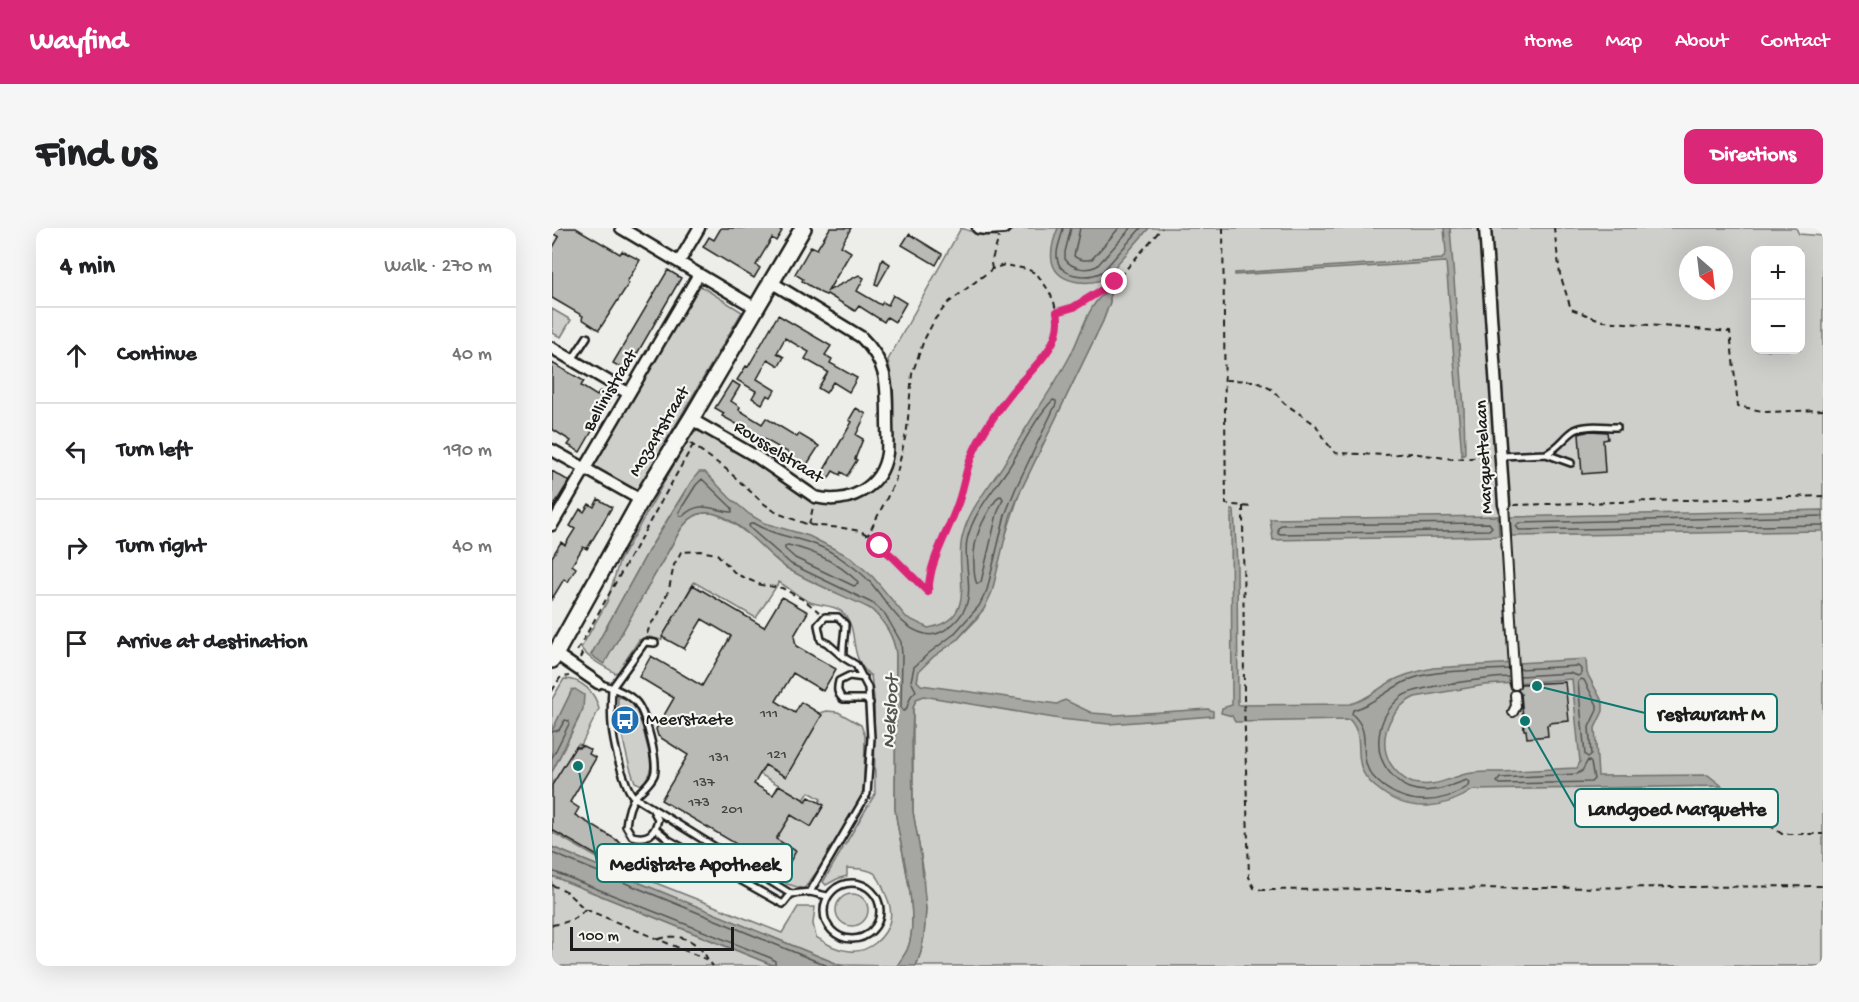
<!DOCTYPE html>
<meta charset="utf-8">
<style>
:root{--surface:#fff;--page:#f6f6f6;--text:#202124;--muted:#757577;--line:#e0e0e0;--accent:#db2777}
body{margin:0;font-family:"Gochi Hand",sans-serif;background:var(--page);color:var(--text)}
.controls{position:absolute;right:18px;top:18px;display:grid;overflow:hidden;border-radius:12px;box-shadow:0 6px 24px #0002}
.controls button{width:54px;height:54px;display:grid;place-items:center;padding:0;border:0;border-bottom:2px solid var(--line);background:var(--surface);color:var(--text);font:30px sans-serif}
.compass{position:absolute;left:1127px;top:18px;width:54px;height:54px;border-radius:50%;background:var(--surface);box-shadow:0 6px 24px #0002;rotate:152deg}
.scale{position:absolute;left:18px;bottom:15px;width:164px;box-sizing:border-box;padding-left:6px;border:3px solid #1c1c1c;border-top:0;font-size:16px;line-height:21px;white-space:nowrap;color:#1c1c1c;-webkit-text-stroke:4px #f6f6f2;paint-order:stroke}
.stop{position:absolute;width:18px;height:18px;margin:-14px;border:4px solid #db2777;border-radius:50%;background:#fff}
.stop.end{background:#db2777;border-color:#fff;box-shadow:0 2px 6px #0008}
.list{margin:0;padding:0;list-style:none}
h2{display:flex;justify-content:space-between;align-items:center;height:78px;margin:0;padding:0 24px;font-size:26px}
h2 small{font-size:20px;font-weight:400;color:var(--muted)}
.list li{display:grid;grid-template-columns:39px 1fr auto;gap:18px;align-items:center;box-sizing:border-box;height:96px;padding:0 24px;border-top:2px solid var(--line)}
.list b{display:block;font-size:22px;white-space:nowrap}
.list em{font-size:20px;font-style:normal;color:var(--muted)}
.icon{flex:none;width:33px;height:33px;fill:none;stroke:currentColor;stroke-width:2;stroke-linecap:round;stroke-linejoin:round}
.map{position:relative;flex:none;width:1271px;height:738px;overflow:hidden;border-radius:12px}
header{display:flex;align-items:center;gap:36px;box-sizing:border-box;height:84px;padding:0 30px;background:var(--accent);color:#fff}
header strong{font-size:28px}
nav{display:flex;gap:33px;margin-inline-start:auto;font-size:21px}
.intro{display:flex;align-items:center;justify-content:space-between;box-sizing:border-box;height:144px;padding:0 36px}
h1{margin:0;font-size:42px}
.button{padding:15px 27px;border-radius:12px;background:var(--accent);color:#fff;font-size:21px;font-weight:700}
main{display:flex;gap:36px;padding:0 36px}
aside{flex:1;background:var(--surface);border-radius:12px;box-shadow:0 6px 24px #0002}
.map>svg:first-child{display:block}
</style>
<header>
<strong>Wayfind</strong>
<nav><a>Home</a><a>Map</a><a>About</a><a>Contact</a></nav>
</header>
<div class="intro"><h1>Find us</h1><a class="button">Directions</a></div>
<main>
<aside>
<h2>4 min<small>Walk · 270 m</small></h2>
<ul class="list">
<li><svg class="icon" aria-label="ahead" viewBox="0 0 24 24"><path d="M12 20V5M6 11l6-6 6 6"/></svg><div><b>Continue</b></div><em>40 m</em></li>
<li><svg class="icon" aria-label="left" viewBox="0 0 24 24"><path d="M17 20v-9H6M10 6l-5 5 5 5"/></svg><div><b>Turn left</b></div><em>190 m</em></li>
<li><svg class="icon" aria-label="right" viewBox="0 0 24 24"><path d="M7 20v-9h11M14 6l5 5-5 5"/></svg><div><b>Turn right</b></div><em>40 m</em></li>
<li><svg class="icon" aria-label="arrive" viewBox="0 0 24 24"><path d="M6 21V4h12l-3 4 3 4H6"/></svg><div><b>Arrive at destination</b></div></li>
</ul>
</aside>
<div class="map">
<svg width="1271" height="738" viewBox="0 0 1271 738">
<rect width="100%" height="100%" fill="#edede9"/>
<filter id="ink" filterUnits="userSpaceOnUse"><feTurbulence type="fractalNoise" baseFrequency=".0167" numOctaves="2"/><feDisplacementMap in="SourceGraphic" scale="12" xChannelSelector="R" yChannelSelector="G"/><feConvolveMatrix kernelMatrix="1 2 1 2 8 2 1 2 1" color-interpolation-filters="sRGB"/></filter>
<g filter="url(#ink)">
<!-- green -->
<path fill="#cececb" stroke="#757574" stroke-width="1.5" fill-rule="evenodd" d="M409,0L427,6L445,8L467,0H1244L1247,6L1271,8V738H364L369,724L372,708L374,681L371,662L372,645L361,584V480L364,471L366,443L381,429L405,412L426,390L468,264L551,93L558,74L557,62L436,293L426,371L364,421L336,387L134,261L98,320L39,427L52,436L129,301C150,272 171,287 193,304L319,381C332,393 342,408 344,426L343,581C347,617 370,690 355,722C352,728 348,733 345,738L288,737L0,619V604L56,636L230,705L246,679H263L261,696L264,709C275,716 284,722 298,723C316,725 334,710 338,692C340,683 337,673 333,665C331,659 327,649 322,645C314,640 303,641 295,640V648L285,651L274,657L271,654L323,566L322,470L319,448C293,427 310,401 289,383C280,376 267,378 258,374C248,370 237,360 227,354L204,390L142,354L113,405L114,406L109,412L98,409L87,412L66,444L63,445C52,438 36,431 29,420L55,374L67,334L141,203L152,204L209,239L258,273L271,276L292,275L325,256C332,216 346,172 336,132ZM1204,22H1248V122H1204ZM1136,27H1172V63H1136Z
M147,57L190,84L85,263L79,261L40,238Z
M0,81L19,92L9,109L0,105Z
M12,451C30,451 43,464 47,481L29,517L26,516L0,560V544L27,490L20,462L0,503V471Z
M66,469C87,469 90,498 94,513C96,520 99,529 99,536C99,545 95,551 89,557L83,554C75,534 65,490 66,469Z
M275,483L286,484L309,497L313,508L312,553L310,570L270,637L252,661L235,656L227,650L242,624L219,611L236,581L261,582L269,571L257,564L252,572L184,532L262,496L268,485Z
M0,648L223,738H0Z
M284 682a16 16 0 1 1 32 0a16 16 0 1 1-32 0Z"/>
<!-- water -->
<path fill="#a6a6a3" stroke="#6f6f6d" stroke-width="1.5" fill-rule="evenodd" d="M506,0H597C587,12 576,24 566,35C562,40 558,46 554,49C546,55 535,55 526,54C494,49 496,24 506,0Z
M892,0H898L912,180L913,226L910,228L894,34L683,47V45L890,31L894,25Z
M558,61V74L551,93L468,264L458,289L440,364L432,381L405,412L381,429L367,443L365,453L369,457L505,476L513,472L540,485L564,487L656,481L661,483V488L557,496L508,491L371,468L364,471L361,480L360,511L361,584L369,628L374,681L372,708L369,724L364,738H345C348,733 352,728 355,722C370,690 347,617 343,581L344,426C342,408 332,393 319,381C293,368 261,356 236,341C208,324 162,253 129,301L52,436L39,427L98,320L139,254L147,244H153L178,270L197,286L212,295L257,308L298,329L321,349L354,389L376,400C428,391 402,344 410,310C416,283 435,261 450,239C458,226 466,213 474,200C489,175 506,152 519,126C530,105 536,74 558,61Z
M679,282H682L685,337L686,477L798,476C815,472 825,461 840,453C853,446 867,443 881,440L1034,431L1035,445L1051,475V483L1043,500L1046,548L1156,547L1170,558L921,562C893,581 858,585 830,564C823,559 815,553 811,544C802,525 813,510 798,492L683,494L680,488L669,485L670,480L680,477ZM1020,451L1028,534L1025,540C1000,541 976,542 951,544C939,544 926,543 914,546C894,551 883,560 861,555C855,553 850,549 846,545C821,521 834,482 863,469L933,457Z
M1271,282V303L959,308L958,289Z
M946,288L947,308L721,312L718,291Z
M23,461L32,467L31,481L0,544V503L20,462Z
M0,619L288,737L292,738H223L0,648Z"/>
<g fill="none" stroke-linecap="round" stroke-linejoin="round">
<!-- shore -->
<path stroke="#535352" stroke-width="1.5" d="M511,0C510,10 504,19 505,29C507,50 536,51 550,44L589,0
M519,0L513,24V31C520,41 535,43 545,38L579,0
M528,0L522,28C526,32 535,33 540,31L567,0
M501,172L504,173V176L463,262L453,287L435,362L427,378L401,407L377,425L362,439L359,453L364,463L359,468L354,482L351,483L349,480L350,427L349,414L333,386L322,376L239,336L198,300L197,297L201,295C217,305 234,308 252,313C268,317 284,326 297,336C304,341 312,347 318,354C334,372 347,400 373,406C389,410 407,393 413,380C422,360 411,334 415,312C421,285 441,263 456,241C469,221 484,188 501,172Z
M150,251L180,280V284C161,283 149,271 131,288H128L127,284L144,257Z
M449,268L451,271L445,286L429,354L425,356C422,350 422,344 422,337C420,311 431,290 446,269Z
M1271,288L967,295L964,298L967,302L1271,297
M937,295L940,299L937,302L729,306L726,305V300L729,297Z
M236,317C262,323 286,335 305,353L306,356L302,358L243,330L233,321V318Z
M957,441C928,443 885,441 859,451C838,459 823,476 801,482L800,486C820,504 807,520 816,541C819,548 825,553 831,558C858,578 890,576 917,558L918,554L915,552C896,559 877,567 857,560C851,558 846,553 842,549C818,527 824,489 849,469C863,458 937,450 957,449
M967,441L1026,438L1029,441V446L1026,448L1018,445L968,448
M1029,451L1032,452L1045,477V482L1037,499L1039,527L1036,529L1033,527L1026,454Z
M0,504L7,502L13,492L17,493V496L0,530
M1036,532L1039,535L1042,551L1039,554L948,556L945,554L948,550L1025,546L1030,543Z
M0,625L276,738
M0,643L219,730L223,733V738"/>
</g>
<!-- building -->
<path fill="#b9b9b6" stroke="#1c1c1c" stroke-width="1.5" d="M0,0H24L68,26L70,23L88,32L75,54L77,55L47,102L30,91L31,88L0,70V21L7,9L0,5Z
M169,0H225L230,3L224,13L220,10L204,37L208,40L202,50L151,19L157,9L162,12Z
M278,0H299L289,18L299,24L276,63L307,47L312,50L305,63L329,77L331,74L336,77L341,67L354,75L343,94L335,89L332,94L307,78L303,83L275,66L274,67L269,65L250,53L251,51L243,46L259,18L265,21Z
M357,6L390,26L384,37L350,17Z
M330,31L338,36L326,57L323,56Z
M116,42L129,50L75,143L61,135Z
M226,87L279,118L273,127L280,131L278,135L305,150L297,164L281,154L274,165L266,160L276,144L253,131L257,124L233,110L225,125L232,129L227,138L216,131L205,151L223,162L219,169L215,167L210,176L200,170L204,163L185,152L194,138L196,139Z
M0,135L32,153L29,158L45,168L48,163L59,170L28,224L16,217L19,213L0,201Z
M180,153L188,158L179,173L188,179L187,182L210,196L214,190L245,209L247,206L267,218L254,238L236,227L237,225L170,188L172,185L163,180Z
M304,180L314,186L304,207L311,211L303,231L305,232L295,248L289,244L288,247L281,243L276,251L269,247L300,194L297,192Z
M1038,203L1055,204L1056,211L1051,212L1053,244L1030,246L1027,206Z
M0,243L17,253L0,281Z
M46,271L60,279L35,321L31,319L20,337L24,340L16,354L12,351L0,371V329L9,314L13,317L23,301L18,298L28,281L32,284L37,276L42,279Z
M141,357L212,399L230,369L256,384L242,408L244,418L284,441L271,463L241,445L224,473L243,485L249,474L270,487L234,549L213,537L202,556L221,567L227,557L254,573L257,569L272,577L259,599L239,587L224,611L244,623L232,644L109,572L136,527L106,508L104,501L122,470L87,449L99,428L150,458L179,408L150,391L132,421L110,409Z
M1013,454L1017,493L997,495V497H995L996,508L975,510L974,502H972L969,466L966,462L969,456Z
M29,517L39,522L37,526L44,530L18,574L27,580L23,587L68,614L56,634L0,602V557L24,518L27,520Z"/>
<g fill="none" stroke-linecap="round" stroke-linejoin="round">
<!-- service casing -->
<g stroke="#1c1c1c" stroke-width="10">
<path id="service" d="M20,132L35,109
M994,226C1008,219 1013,208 1023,202C1034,196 1053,199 1065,199
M950,228L994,226L1019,235
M312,450L297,448L287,453C285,461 285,465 291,471H313L318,475
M46,455C59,459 74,464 83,473C93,482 107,535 102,547C98,556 90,561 84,568C77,576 75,588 74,598L80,608C96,612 103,606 106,591L101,582
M60,460C58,493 60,512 70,544C74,554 75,562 82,569L239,666L258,664L315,566L319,510L316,460L304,437L291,429C290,417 293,407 293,396L286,389H273L266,397L269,412L275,415L291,429
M60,460L93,414L103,415
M104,601L117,612L231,676L239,666
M272 683a28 28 0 1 1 56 0a28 28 0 1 1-56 0Z
M258,664L275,668"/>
</g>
<!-- pedestrian casing -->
<g stroke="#1c1c1c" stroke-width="12">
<path id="pedestrian" d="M952,277L963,457
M961,484L964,478L963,467"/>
</g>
<!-- minor casing -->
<g stroke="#1c1c1c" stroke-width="15">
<path id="minor" d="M69,0L204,80
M426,0L434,1L452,0
M933,0L952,277
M127,34L147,0
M0,120L76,165
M139,191L205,229L263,269C295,277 330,261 335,225C336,215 335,203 335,193C335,157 336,135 309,109L219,54
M0,222L89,272
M0,297L147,46
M4,426L46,455"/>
</g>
<!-- secondary casing -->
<g stroke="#1c1c1c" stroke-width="20">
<path id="secondary" d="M0,432L89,272L139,191L251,0"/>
</g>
<!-- path -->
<path stroke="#1c1c1c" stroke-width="2" stroke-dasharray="6 4.5" stroke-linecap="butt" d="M671,0L674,276L699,279
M1002,0L1008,46L1019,81L1051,93L1178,104L1186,178L1215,184L1271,182
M440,41L439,35L447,9
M505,84L522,79L563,54L610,0
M674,152L703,153L721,162L732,175L764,197L771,210L783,225L833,227L860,225L900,231L938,229
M138,215L174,241L211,275L225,285L257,297L291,300L308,303L316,307L342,330L376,364L381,337L408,271L418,231L434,199L456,168L490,131L503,109L507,94L502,74L497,63L485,46L475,41L452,37L440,41L396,75L383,91L372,112L360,146L355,201L343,254L316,307
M962,277L1271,268
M691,278L692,469L697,649L702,660L710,662L1271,658
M257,297L261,279
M95,406L98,397L106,387L117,361L122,337L129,324L148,323L165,326L184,346L209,357L230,360L252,372L267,384
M28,430L30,426L25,423L141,217
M0,463L8,450L17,448
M1091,565H1172L1230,606H1271
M0,657L12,662L33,681L156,732L161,738
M0,697C13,695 24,692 33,681
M107,711C127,704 147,713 156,732"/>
<!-- service -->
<use href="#service" stroke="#f6f6f2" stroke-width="5"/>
<!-- pedestrian -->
<use href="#pedestrian" stroke="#f6f6f2" stroke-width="8"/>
<!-- minor -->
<use href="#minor" stroke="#f6f6f2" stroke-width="10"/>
<!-- secondary -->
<use href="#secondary" stroke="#f6f6f2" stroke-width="15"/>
</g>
</g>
<g fill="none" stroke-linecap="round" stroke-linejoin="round" filter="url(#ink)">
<!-- route -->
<path stroke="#db2777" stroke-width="8" d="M328,318L342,330L376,364C377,355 378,346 381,337C387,317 398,298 405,278C411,263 413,245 419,230C428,207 442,187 457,168C475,144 513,118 505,84L522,79L563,54"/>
</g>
<!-- icons -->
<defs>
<g id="bus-disc" transform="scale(1.5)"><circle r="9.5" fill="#1f6fb2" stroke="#f6f6f2"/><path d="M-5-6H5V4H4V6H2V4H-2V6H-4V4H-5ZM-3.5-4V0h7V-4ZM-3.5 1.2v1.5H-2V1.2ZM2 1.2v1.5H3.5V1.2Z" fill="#fff"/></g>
</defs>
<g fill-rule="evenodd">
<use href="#bus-disc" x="73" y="492"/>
</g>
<g text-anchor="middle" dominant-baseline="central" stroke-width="4.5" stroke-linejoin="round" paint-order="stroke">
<!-- number labels -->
<g font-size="15" fill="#434342">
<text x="217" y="486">111</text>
<text x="225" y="527">121</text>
<text x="167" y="530">131</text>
<text x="152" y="555">137</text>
<text x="147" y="575">173</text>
<text x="180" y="582">201</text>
</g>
<!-- street labels -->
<g font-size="18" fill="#1c1c1c" stroke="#f6f6f2">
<text transform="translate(59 163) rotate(-60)">Bellinistraat</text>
<text transform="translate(108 204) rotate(-59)">Mozartstraat</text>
<text transform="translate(226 225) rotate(32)">Rousselstraat</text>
<text transform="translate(933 229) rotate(-93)">Marquettelaan</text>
</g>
<!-- poi labels -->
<g font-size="18" fill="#1c1c1c" stroke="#f6f6f2" text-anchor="start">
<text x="94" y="492">Meerstaete</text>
</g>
<!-- water labels -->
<g font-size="20" font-style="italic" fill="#535352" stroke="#f6f6f2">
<text transform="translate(340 484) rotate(-87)">Neksloot</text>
</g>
</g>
<!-- callouts -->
<path fill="none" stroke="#0f766e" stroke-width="2" d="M985 458L1093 485M973 493L1023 580M26 538L45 635"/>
<g fill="#0f766e" stroke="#f6f6f2" stroke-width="2">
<circle cx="985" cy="458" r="6"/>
<circle cx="973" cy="493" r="6"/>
<circle cx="26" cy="538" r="6"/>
</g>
<g fill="#f6f6f2" stroke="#0f766e" stroke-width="2">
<rect x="1093" y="466" width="132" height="38" rx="6"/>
<rect x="1023" y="561" width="203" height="38" rx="6"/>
<rect x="45" y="616" width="195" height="38" rx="6"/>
</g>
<g font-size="20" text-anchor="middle" font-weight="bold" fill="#1c1c1c">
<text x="1159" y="492">restaurant M</text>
<text x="1125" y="587">Landgoed Marquette</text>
<text x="143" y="642">Medistate Apotheek</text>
</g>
</svg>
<div class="controls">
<button>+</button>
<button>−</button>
</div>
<svg class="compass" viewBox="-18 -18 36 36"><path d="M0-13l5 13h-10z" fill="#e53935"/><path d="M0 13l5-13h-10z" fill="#757577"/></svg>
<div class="scale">100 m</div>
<div class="stop" style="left:328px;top:318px"></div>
<div class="stop end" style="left:563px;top:54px"></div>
</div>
</main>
